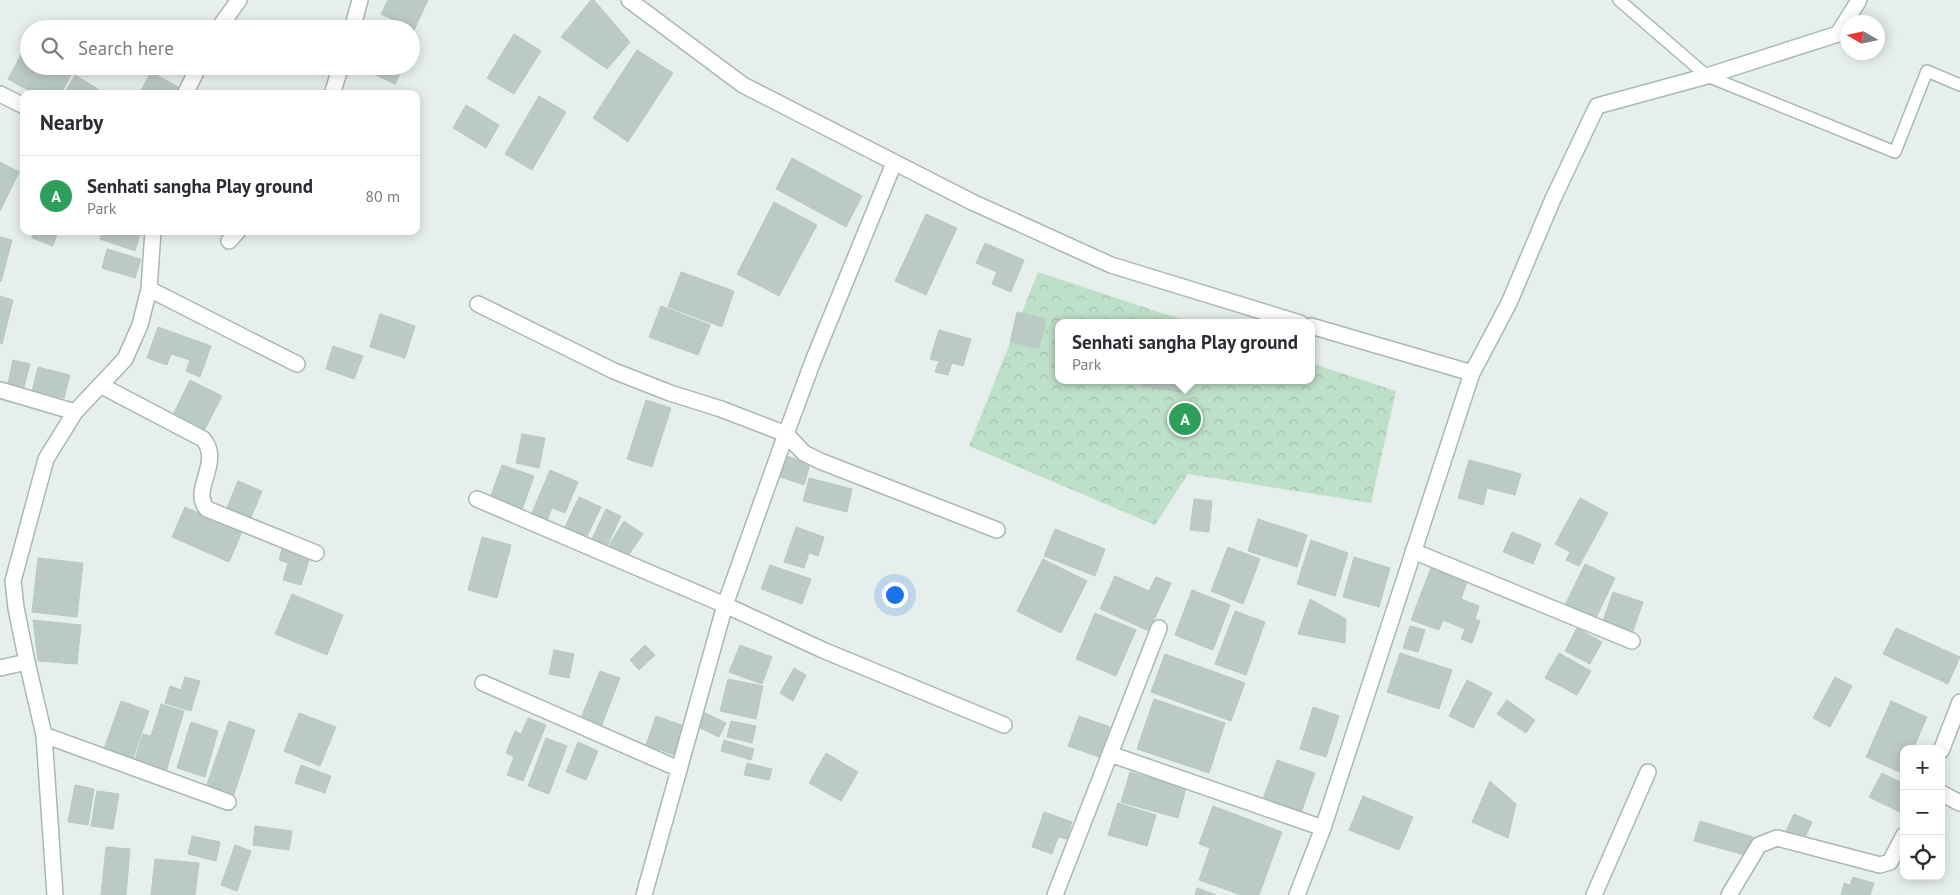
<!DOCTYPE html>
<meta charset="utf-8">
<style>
:root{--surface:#fff;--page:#f7f7f7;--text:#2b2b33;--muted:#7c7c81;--line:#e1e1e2;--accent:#d93025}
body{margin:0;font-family:"PT Sans",sans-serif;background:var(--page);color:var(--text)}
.controls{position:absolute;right:15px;bottom:15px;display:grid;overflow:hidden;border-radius:10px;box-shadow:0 2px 12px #0003}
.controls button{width:45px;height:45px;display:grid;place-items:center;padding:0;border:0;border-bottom:1px solid var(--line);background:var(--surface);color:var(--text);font:25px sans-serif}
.compass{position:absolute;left:1840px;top:15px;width:45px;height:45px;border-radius:50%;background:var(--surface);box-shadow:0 2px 12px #0003;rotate:279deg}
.you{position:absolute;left:894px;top:594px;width:18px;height:18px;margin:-12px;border:4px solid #fff;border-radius:50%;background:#1a73e8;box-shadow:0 0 0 8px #1a73e833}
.badge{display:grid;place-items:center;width:32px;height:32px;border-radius:50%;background:var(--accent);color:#fff;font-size:16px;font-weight:700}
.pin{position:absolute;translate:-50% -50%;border:2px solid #fff;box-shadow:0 1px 5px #0006}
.popup{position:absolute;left:1055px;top:319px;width:260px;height:65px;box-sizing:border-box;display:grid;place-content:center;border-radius:10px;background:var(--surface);filter:drop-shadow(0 1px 4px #0005);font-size:16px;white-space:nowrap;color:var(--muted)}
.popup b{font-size:19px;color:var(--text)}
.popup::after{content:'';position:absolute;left:50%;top:100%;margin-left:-10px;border:10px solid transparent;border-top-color:var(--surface)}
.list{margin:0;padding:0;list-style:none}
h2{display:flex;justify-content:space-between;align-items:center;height:65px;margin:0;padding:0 20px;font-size:21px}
h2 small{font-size:16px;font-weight:400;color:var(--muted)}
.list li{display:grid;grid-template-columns:32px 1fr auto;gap:15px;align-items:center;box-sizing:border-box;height:80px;padding:0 20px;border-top:1px solid var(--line)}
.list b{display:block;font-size:19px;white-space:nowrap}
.list p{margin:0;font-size:16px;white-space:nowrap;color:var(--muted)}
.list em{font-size:16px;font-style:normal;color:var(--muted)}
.icon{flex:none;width:28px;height:28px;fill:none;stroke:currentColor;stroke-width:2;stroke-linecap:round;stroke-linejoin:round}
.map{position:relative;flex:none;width:1960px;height:895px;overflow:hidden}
.search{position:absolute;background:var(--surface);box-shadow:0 2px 12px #0003;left:20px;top:20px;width:400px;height:55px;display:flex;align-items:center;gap:12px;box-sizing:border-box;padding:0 18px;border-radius:28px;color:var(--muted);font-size:19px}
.panel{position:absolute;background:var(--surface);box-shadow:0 2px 12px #0003;left:20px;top:90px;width:400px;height:145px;border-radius:10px}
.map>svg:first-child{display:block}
</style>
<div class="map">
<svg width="1960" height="895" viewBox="0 0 1960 895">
<defs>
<pattern id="forest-crowns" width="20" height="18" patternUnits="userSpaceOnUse" patternTransform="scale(1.25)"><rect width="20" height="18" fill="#bfe0c8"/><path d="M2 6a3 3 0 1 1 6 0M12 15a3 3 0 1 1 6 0" fill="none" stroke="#a4c1ad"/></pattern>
</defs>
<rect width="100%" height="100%" fill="#e6efeb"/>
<!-- forest -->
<path fill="url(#forest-crowns)" d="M1038,272L1192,323H1059V380H1311V363L1396,391L1371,503L1188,474L1155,525L969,446Z"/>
<!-- building -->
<path fill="#bbcac4" stroke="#b8c9c2" d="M388,0H428L414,30L381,14Z
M591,0H594L630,42L607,69L561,37Z
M514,34L541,51L514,94L487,78Z
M26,46L29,47V66H64L73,71L61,94H35L8,79Z
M637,50L673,73L628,142L593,118Z
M378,66H404L395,84L374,74Z
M151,72L182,89L179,94H139Z
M75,75L106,94H64Z
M539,96L566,112L532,170L505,154Z
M466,105L499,125L486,148L453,128Z
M792,158L862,196L846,227L776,189Z
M0,162L19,172L0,211Z
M774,202L817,225L779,296L737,274Z
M926,214L957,228L926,295L895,281Z
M34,231H58L53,246L32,238Z
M103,231H141L135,251L100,239Z
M0,237L12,240L1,282L0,281Z
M985,243L1024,260L1011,292L992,284L997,272L976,263Z
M107,249L141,259L135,278L102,268Z
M681,272L734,291L722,327L668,307Z
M0,296L13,300L2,344L0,343Z
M661,306L710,325L698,355L649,337Z
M1017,312L1046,319L1039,348L1010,342Z
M380,314L415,326L405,358L370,347Z
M158,327L211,346L200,377L186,371L190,360L171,354L167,365L147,358Z
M939,330L971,339L963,366L952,363L948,375L935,372L939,361L930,359Z
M333,346L363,356L354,379L326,369Z
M13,360L30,364L24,387L8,383Z
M38,367L70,375L64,398L32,391Z
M190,380L222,396L204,431L173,415Z
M1143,380H1182L1180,392L1142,386Z
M646,400L671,408L652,467L627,459Z
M522,434L545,438L539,468L516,463Z
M781,454L810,464L804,485L774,475Z
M1469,460L1521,474L1515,495L1487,488L1483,505L1458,498Z
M502,465L534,476L522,510L490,498Z
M550,470L578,482L565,513L552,508L547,521L531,515Z
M809,478L852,489L847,512L803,501Z
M238,481L262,491L250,520L226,510Z
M579,497L601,507L587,536L565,527Z
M1580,498L1608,513L1579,566L1566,560L1570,552L1555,544Z
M1194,499L1212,501L1209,532L1190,530Z
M185,507L242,532L229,562L172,537Z
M606,509L621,516L607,546L592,539Z
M1258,519L1307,535L1297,567L1248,551Z
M624,521L643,534L627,557L609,545Z
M796,527L824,537L818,556L809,553L804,568L784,562Z
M1055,529L1105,549L1095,576L1044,556Z
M1512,532L1541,544L1533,564L1503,552Z
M482,537L511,545L497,598L468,590Z
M1311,540L1348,553L1335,596L1297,584Z
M1228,547L1260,559L1243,604L1211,591Z
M282,549L310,557L301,585L283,580L288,563L279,560Z
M1354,557L1390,568L1379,607L1343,597Z
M38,558L83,563L77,617L32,612Z
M1043,559L1087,581L1061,633L1017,611Z
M1585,564L1615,578L1594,622L1564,607Z
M770,565L811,579L802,604L761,589Z
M1432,565L1468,579L1461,599L1479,606L1475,619L1480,621L1472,643L1461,639L1465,629L1443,620L1439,630L1411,620Z
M1115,576L1149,591L1156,577L1171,583L1149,631L1100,609Z
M1192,590L1230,605L1213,650L1175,635Z
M1613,592L1643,602L1632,634L1602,624Z
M292,594L343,615L327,655L275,634Z
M1310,599L1346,619L1345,643L1298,634Z
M1235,611L1265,622L1246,675L1215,664Z
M1095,613L1136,630L1116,676L1076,659Z
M33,620L81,625L77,664L38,661Z
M1410,626L1425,630L1418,652L1403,648Z
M1577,628L1602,642L1590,664L1565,651Z
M1896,628L1960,657L1948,684L1883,654Z
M645,645L655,655L639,670L630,660Z
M740,645L772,657L762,684L729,672Z
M554,650L574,654L569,678L549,674Z
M1400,653L1452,670L1439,709L1387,692Z
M1559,653L1591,671L1577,695L1545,678Z
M1165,654L1245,683L1231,721L1151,692Z
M794,668L806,675L793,701L780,693Z
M600,671L620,678L601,727L581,718Z
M185,677L200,681L191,711L165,703L170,686L181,690Z
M1835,677L1852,686L1830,727L1813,718Z
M728,679L763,686L756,719L720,711Z
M1467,680L1492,693L1473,728L1449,716Z
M1154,699L1225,723L1209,773L1137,749Z
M1507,700L1535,720L1526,733L1497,714Z
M121,701L149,711L133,759L104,749Z
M1891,701L1927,717L1913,749H1904L1902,773L1866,757Z
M161,704L184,711L166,772L134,762L143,734L151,736Z
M1313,707L1339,716L1326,757L1300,749Z
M703,712L726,723L719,737L696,726Z
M299,713L336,727L320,766L284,751Z
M656,716L687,727L677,756L646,745Z
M1079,716L1110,727L1099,757L1068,746Z
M528,718L546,725L523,781L507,775L514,757L506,753L515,731L521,734Z
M229,721L255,730L233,797L206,787Z
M731,721L756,726L752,743L727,737Z
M191,722L218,731L205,777L177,768Z
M546,738L567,746L549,794L528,786Z
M724,740L754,749L751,760L721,751Z
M578,742L598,751L586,780L566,772Z
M826,753L858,772L841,801L809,783Z
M1277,760L1315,773L1301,813L1263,799Z
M747,763L772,769L769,780L744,775Z
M301,765L331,776L325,793L295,783Z
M1130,772L1186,788L1178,818L1121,802Z
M1882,773L1904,784V814L1869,797Z
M1490,781L1516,804L1508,838L1472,822Z
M75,785L94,789L88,825L68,822Z
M97,791L119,794L113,829L91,826Z
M1363,796L1413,817L1399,850L1349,830Z
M1118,803L1156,815L1147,846L1108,835Z
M1213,806L1282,832L1259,895H1241L1199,880L1210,848L1199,844Z
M1044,812L1072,822L1067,839L1058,837L1052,854L1032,847Z
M1794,814L1812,822L1803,842L1785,833Z
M1700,821L1753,837L1748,856L1694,841Z
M255,826L292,831L289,850L253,845Z
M192,836L220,842L216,861L188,854Z
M235,845L251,851L237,891L221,885Z
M106,847L130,849L126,895H101Z
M155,859L199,863L195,895H151Z
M1853,877L1874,883L1870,895H1841L1844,883L1850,885Z
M1197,888L1216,895H1195Z"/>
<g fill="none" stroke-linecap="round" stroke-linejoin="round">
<!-- lane casing -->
<g stroke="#a8b8b2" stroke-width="14">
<path id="lane" d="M1619,0L1707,76L1895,152L1927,71L1960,85"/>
</g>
<!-- street casing -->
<g stroke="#a8b8b2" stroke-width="18">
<path id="street" d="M629,0L743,85L972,202L1111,265L1300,323
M218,29L239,0
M352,29L360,0
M0,94L24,106
M185,94L199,66
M332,94L341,66
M894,163L813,361L786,434L804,453L820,461L997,530
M229,241L238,231
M149,289L297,364
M478,304L614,371L670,393L721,409L786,434L725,605L825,651L1004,725
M1311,326L1472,373
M100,385L203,439C223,462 190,490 207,509L316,553
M0,390L75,412
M477,499L725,605L644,895
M1413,551L1632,641
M0,668L27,662
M483,683L679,769
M44,735L228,802
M1941,751L1960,702
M1110,754L1323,828
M1941,793L1960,803
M55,895L44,735L27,662L16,608L13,581L46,459L75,412L125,359L140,325L149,289L153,231
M1055,895L1159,628
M1594,895L1648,772
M1729,895L1759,845L1777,838L1880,865L1890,862L1904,835"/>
</g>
<!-- secondary casing -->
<g stroke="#a4bbb3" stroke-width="18">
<path id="secondary" d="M1297,895L1323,828L1472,373L1509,303L1553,199L1597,106L1707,76L1838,34L1859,0"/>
</g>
<!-- lane -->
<use href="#lane" stroke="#fff" stroke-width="11"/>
<!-- street -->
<use href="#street" stroke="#fff" stroke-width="15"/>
<!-- secondary -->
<use href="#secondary" stroke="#fff" stroke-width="15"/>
</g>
</svg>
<div class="controls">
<button>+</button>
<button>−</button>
<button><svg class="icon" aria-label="locate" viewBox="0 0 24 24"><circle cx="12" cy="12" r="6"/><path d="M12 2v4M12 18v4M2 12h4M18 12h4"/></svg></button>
</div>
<svg class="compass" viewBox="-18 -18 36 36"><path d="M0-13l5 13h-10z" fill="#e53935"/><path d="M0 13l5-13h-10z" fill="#7c7c81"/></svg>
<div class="you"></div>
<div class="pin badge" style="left:1185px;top:419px;background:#2e9e5b">A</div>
<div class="popup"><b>Senhati sangha Play ground</b>Park</div>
<div class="search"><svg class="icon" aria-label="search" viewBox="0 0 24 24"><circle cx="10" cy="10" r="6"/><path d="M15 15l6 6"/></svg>Search here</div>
<section class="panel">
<h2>Nearby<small></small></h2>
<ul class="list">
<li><span class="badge" style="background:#2e9e5b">A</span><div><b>Senhati sangha Play ground</b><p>Park</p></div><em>80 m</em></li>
</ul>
</section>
</div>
